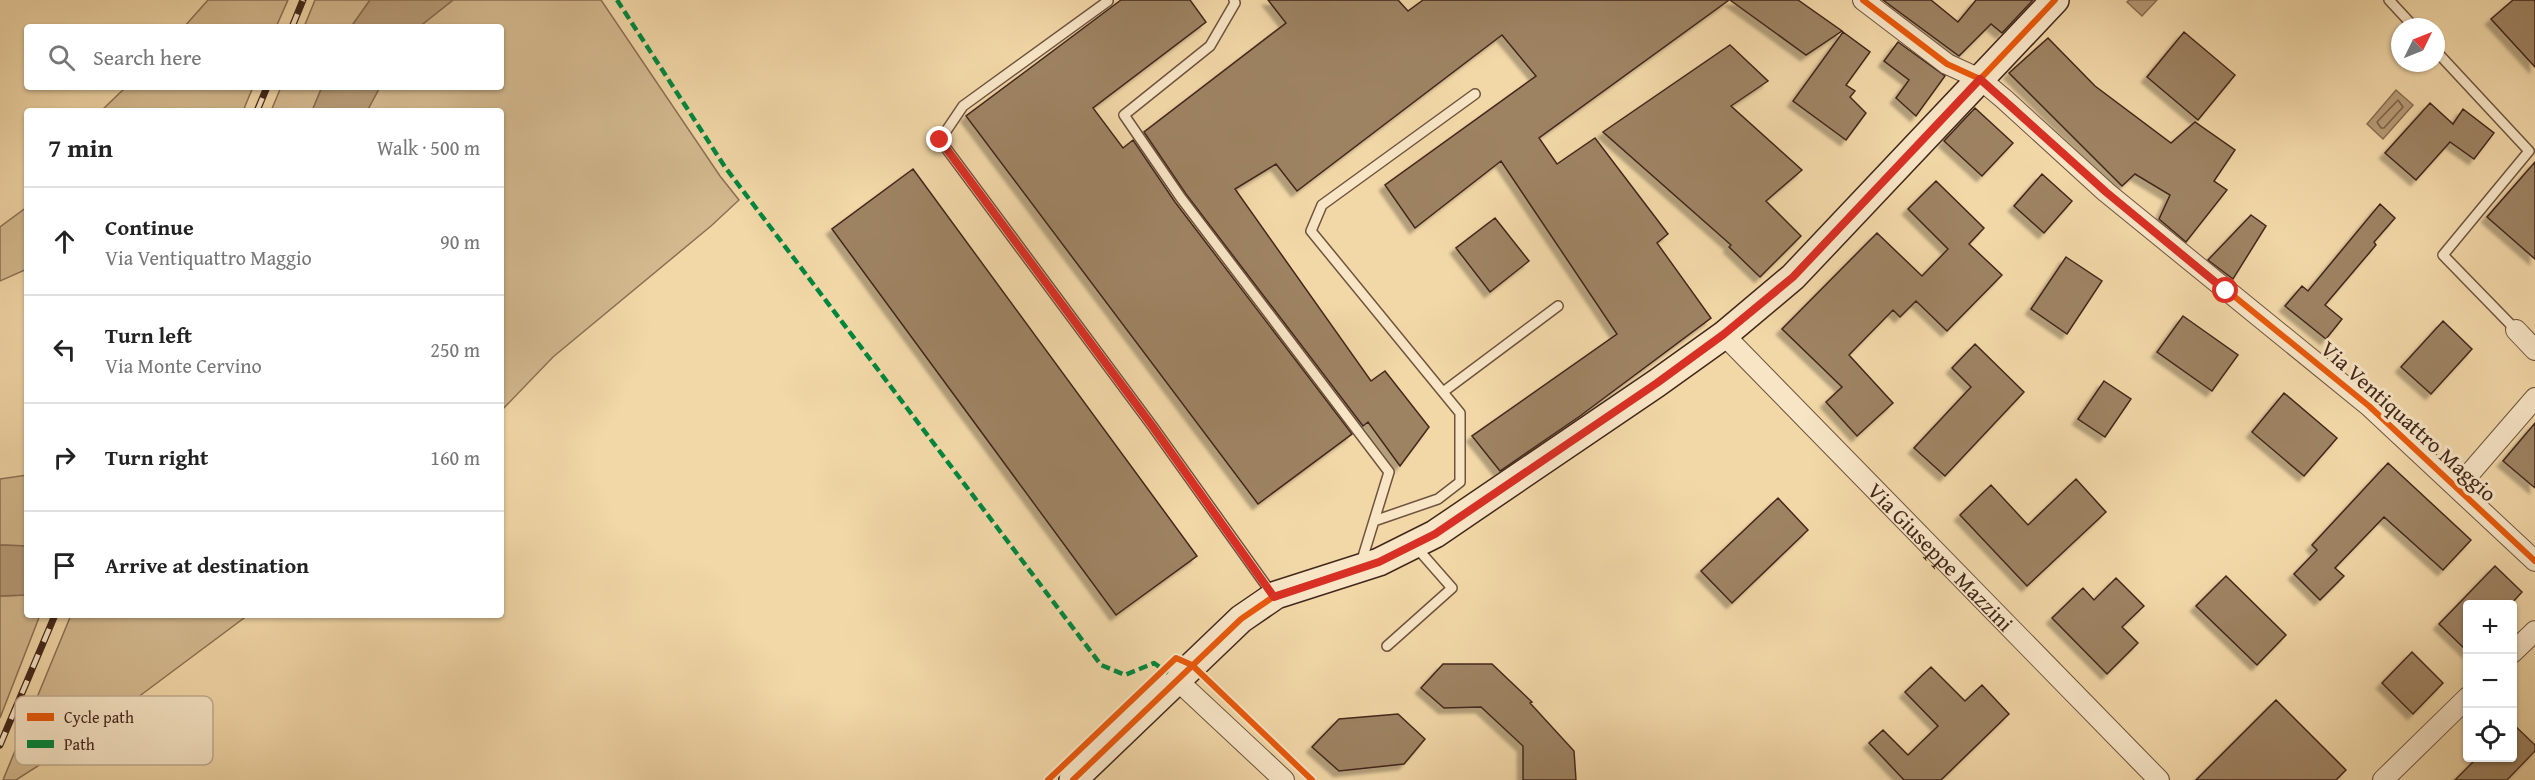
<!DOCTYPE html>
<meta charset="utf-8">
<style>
:root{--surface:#fff;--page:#f6f6f6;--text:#222;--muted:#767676;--line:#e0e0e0}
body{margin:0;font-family:"Gentium Book Plus",serif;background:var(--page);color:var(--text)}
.controls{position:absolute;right:18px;bottom:18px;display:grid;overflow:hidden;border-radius:6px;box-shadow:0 2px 4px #0004}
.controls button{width:54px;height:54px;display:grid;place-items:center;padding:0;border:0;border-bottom:2px solid var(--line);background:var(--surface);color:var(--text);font:30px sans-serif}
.compass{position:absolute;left:2391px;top:18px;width:54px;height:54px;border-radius:50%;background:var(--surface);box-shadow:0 2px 4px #0004;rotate:47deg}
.stop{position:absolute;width:18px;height:18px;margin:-14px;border:4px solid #d93025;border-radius:50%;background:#fff}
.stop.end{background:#d93025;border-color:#fff;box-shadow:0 2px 6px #0008}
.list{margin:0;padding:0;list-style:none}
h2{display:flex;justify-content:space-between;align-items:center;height:78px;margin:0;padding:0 24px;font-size:26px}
h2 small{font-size:20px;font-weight:400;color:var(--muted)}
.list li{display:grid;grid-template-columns:39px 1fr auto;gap:18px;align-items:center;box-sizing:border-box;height:108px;padding:0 24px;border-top:2px solid var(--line)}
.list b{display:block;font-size:22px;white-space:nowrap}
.list p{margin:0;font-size:20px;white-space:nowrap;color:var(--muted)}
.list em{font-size:20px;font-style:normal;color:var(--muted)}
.icon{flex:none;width:33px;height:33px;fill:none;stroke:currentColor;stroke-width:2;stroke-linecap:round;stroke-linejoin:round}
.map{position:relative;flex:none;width:2535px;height:780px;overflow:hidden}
.search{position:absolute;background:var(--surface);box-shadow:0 2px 4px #0004;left:24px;top:24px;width:480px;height:66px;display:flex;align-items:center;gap:15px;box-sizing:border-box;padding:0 21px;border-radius:6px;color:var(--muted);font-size:22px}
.panel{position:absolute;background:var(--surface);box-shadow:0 2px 4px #0004;left:24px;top:108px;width:480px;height:510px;border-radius:6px}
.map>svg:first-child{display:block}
</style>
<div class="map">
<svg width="2535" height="780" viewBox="0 0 2535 780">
<defs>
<filter id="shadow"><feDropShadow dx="-5.5" dy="5.5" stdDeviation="1.5" flood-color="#0004"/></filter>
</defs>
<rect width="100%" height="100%" fill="#f2d7a7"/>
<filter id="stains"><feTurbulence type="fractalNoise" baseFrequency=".00333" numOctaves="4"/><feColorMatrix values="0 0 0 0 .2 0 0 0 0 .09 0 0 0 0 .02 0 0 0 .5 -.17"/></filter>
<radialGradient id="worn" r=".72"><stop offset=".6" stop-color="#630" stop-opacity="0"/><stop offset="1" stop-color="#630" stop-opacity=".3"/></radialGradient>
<!-- green -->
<path fill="#d4b98f" stroke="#8c7055" stroke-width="1.5" d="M208,0H288L276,27H184Z
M315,0H370L351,27H304Z
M453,0H601L720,176L739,200L711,226L553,357L501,411V111H367L380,87H501V27H419Z
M126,87H253L243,111H101Z
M281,87H322L312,111H271Z
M27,207V269L0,281V227Z
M27,475V546L0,545V479Z
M27,595V615H40L0,718V596Z
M71,615H248L94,730L16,780H3Z"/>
<!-- water -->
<path fill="#b69b77" stroke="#886d52" stroke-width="1.5" d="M370,0H453L419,27H351Z
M2129,0H2157L2142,16L2127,2Z
M322,87H380L367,111H312Z
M2396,90L2413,105L2383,139L2367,124Z
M0,545L27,546V595L0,596Z"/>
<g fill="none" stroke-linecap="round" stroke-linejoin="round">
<!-- shore -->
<path stroke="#7c6149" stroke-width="1.5" d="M2398,100L2403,107L2384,128H2381L2377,122Z"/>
</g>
<!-- building -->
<path fill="#9e8364" stroke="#43271b" stroke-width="1.5" filter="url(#shadow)" d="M1121,0H1190L1206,22L1093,108L1123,148L1133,140L1175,202L1352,434L1258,504L966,116Z
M1268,0H1398L1408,11L1423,0H1729L1539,138L1557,164L1595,138L1668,234L1657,243L1711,318L1580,416L1500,471L1472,436L1617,334L1501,161L1415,228L1385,185L1536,76L1502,35L1297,191L1276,164L1235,189L1371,381L1385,371L1429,427L1400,466L1368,422L1363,426L1186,194L1144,132L1286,23Z
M1730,0H1798L1842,31L1806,55Z
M1883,0H1931L1958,22L1976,0H2033L2002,33L1991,24L1959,56Z
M2513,0H2535V67L2491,19Z
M1843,32L1870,52L1846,85L1855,91L1850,97L1866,113L1846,140L1793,101Z
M2184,32L2235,75L2198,120L2147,77Z
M2048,38L2095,86L2171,143L2195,122L2235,150L2214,181L2227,190L2186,242L2159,219L2170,195L2135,174L2122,186L2009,73Z
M1898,42L1945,76L1916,116L1896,98L1909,80L1884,61Z
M1730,45L1768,81L1731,106L1802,170L1766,201L1801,236L1760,277L1729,247L1731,245L1603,132Z
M2430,103L2453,124L2463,109L2494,133L2474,159L2450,142L2416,180L2385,153Z
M1975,108L2013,143L1982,176L1944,141Z
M2535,162V259L2487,217Z
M913,169L1197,556L1116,615L832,229Z
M2042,174L2072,201L2044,233L2014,206Z
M1936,181L1984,228L1969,244L2002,275L1947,331L1916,301L1900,317L1893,310L1849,355L1893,403L1857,436L1826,402L1842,387L1782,329L1877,233L1922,276L1948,249L1908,209Z
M2380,204L2395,218L2374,242L2376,245L2325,305L2342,319L2326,339L2285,306L2302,286L2308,291Z
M2251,215L2266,226L2233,279L2208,260Z
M1495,218L1529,261L1490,292L1456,248Z
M2066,257L2102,281L2067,334L2031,309Z
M2183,316L2238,355L2212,391L2157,352Z
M2443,321L2472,349L2431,394L2401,367Z
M1975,344L2024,392L1945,476L1914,448L1971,387L1952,368Z
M2104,381L2131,399L2105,437L2078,419Z
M2284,393L2337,438L2304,476L2252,432Z
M2535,423V488L2503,461Z
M2388,463L2471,540L2443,570L2384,517L2335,568L2344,576L2320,600L2294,574L2317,550L2312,545Z
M2076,479L2106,512L2027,586L1960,515L1991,485L2028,525Z
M1778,498L1808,530L1732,603L1701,571Z
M2495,566L2522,592L2511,604H2468V652L2439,624Z
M2226,576L2286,635L2257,665L2196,606Z
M2116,578L2144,606L2122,627L2138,643L2107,674L2052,618L2083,588L2094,600Z
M2412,652L2443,683L2413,714L2382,683Z
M1443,664H1492L1532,702L1530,703L1574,751L1576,780H1523V746L1481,707L1444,708L1421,688Z
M1931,667L1965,701L1982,685L2009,714L1941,780H1904L1869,743L1883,730L1908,755L1938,726L1905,692Z
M2276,700L2346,770L2336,780H2196Z
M1398,714L1425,739L1404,764L1339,771L1312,747L1339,719Z
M2512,723L2535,745V751L2507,780H2455L2477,758H2512Z"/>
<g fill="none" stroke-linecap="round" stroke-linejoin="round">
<!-- lane casing -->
<g stroke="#6f533e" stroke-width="12">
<path id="lane" d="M1234,0L1235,3L1210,46L1124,115L1181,198L1389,472L1361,563
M2389,0L2414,27
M1108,1L963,106L940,140L1153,427L1273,595
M2436,51L2529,151L2443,255L2516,330
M1443,392L1558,306
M1374,521L1438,499L1460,482V413L1311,231L1322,205L1475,94
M1387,646L1452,588L1416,547"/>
</g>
<!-- street casing -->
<g stroke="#6f533e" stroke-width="22">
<g id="street">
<path d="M1863,0L1947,64L1980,79L2004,99L2106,192L2369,406L2535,561"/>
<path d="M2516,330L2535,350"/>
<path id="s1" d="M1724,335L2159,780"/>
<path d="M2458,487L2535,398"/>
<path d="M2512,653L2535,631"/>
<path d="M1177,680L1284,780"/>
<path d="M2383,780L2468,697"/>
</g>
</g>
<!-- secondary casing -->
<g stroke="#43271b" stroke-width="30">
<path id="secondary" d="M1073,780L1241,619L1276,595L1379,562L1435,534L1657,383L1724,335L1793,277L2055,0"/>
</g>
<!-- lane -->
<use href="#lane" stroke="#f7e5c6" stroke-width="9"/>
<!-- street -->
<use href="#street" stroke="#f7e5c6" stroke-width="20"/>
<!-- secondary -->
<use href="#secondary" stroke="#f7e5c6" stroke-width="27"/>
<!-- rail casing -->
<g stroke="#43271b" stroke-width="7">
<path id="rail" d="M292,27L303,0
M257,111L267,87
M0,745L55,615"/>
</g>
<!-- rail -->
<use href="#rail" stroke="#f7e5c6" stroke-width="4.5" stroke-dasharray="14" stroke-linecap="butt"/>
<!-- quiet -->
<path stroke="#00873e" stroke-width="4.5" stroke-dasharray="9 4.5" stroke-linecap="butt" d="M617,0L725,167L1101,665L1125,675L1154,663L1168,673"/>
<!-- cycleway casing -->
<g stroke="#f7e5c6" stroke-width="10">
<path id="cycleway" d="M1863,0L1947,64L1980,79L2004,99L2106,192L2369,406L2535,561
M1048,780L1176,658L1192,665L1312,780
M1073,780L1241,619L1276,595L1379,562L1435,534L1657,383L1724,335L1793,277L2055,0"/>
</g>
<!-- cycleway -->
<use href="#cycleway" stroke="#e8590c" stroke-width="6"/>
</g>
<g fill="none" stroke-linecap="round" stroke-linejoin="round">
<!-- route -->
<path stroke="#d93025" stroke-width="8" d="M940,140L1153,427L1274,597L1379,562L1435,534L1657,383L1724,334L1793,277L1980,79L2106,192L2226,291"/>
</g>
<g text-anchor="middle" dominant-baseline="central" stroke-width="6" stroke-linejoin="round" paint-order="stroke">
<!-- street labels -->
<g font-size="22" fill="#43271b" stroke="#f7e5c6">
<text transform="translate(2409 421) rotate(42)">Via Ventiquattro Maggio</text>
<text stroke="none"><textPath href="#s1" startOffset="310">Via Giuseppe Mazzini</textPath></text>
</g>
</g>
<!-- legend -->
<rect x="15" y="696" width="198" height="69" rx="9" fill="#f7e5c6" stroke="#c1ac93" stroke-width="1.5"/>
<rect x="27" y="713" width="27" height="8" fill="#e8590c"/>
<rect x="27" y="740" width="27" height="8" fill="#00873e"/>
<g font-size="16" fill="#43271b">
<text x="64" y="723">Cycle path</text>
<text x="64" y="750">Path</text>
</g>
<rect width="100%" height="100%" filter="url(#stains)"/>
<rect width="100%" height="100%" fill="url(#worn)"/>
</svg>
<div class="controls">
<button>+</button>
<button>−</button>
<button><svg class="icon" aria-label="locate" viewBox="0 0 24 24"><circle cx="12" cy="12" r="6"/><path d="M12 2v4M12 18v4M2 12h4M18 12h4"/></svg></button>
</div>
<svg class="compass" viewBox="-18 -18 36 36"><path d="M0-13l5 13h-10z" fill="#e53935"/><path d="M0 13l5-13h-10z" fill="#767676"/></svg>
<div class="stop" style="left:2226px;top:291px"></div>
<div class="stop end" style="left:940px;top:140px"></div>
<div class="search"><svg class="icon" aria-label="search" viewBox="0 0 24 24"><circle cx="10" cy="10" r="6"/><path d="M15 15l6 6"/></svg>Search here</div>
<section class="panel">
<h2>7 min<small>Walk · 500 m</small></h2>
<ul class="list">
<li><svg class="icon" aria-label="ahead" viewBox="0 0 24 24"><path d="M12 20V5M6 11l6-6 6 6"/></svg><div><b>Continue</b><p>Via Ventiquattro Maggio</p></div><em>90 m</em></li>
<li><svg class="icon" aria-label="left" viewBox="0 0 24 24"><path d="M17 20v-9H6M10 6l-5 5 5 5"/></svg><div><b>Turn left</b><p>Via Monte Cervino</p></div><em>250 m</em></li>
<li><svg class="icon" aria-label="right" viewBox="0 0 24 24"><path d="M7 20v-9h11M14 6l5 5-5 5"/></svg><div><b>Turn right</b></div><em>160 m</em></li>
<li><svg class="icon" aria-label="arrive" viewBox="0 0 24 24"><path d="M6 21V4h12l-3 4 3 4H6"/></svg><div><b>Arrive at destination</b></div></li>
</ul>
</section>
</div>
